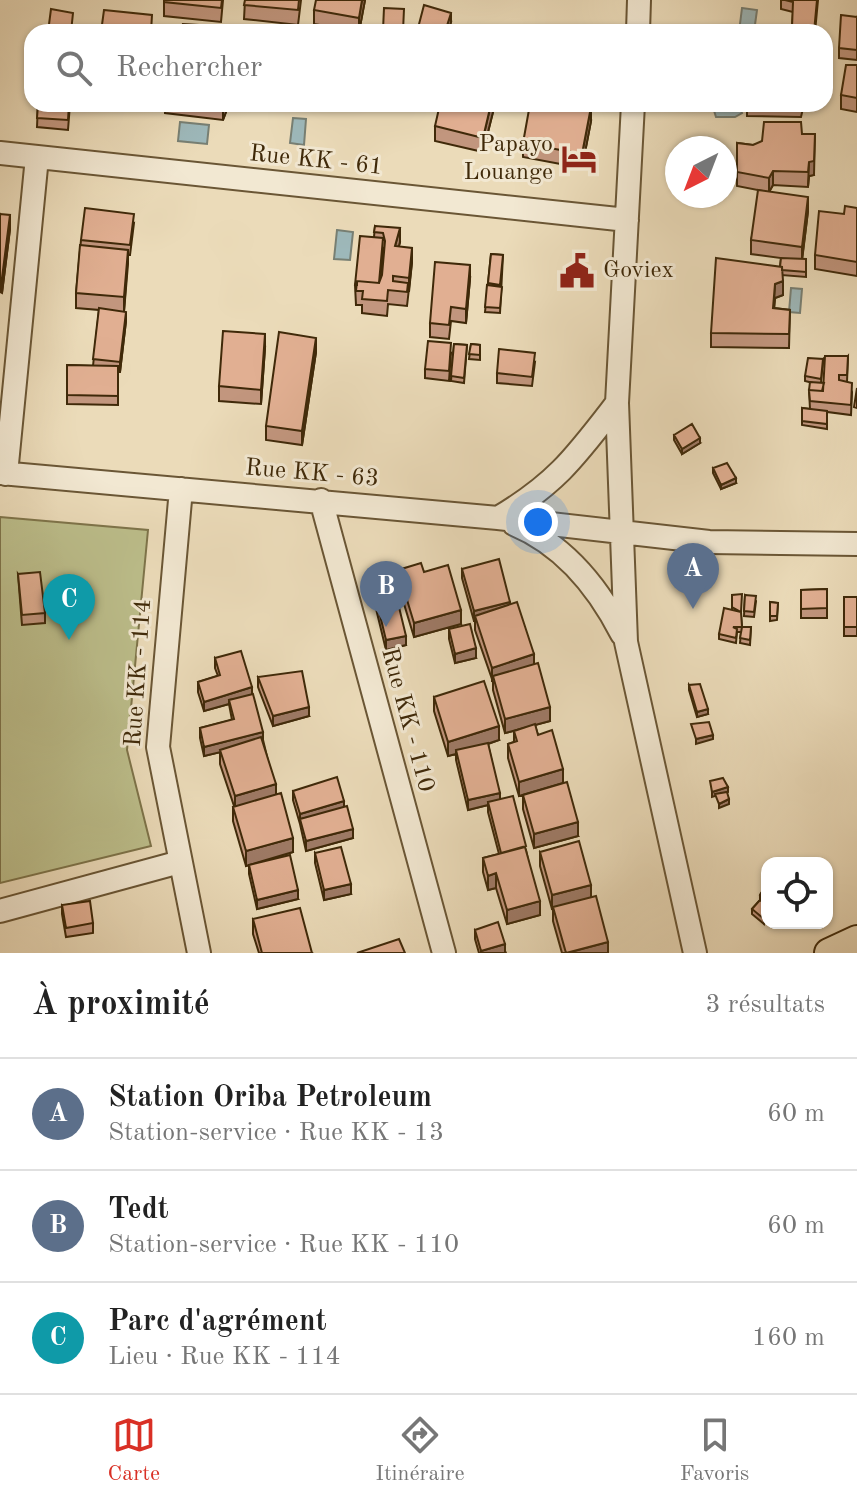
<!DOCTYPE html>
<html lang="fr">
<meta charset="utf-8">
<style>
:root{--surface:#fff;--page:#f2f2f2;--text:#222;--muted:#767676;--line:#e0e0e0;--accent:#d93025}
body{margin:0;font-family:"Old Standard TT",serif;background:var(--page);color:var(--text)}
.controls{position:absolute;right:24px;bottom:24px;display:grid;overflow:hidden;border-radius:16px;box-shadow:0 2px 6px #0004}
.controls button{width:72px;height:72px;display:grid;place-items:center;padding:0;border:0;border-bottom:2px solid var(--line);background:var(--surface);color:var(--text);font:40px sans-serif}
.compass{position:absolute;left:665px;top:136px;width:72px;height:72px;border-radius:50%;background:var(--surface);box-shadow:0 2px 6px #0004;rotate:222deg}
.you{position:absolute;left:538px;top:522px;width:28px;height:28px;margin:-20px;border:6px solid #fff;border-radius:50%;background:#1a73e8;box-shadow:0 0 0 12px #1a73e833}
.badge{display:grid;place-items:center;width:52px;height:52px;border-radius:50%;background:var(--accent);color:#fff;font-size:26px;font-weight:700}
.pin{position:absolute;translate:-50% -66px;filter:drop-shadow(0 2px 4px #0008)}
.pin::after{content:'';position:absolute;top:42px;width:28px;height:24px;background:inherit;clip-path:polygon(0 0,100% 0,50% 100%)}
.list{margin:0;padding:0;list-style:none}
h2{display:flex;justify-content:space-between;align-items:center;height:104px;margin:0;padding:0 32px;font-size:34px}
h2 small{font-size:26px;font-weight:400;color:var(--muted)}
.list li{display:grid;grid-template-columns:52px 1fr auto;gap:24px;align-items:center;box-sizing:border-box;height:112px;padding:0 32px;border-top:2px solid var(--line)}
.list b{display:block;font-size:30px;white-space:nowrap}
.list p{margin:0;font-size:26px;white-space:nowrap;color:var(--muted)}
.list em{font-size:26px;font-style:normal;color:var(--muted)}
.icon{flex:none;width:44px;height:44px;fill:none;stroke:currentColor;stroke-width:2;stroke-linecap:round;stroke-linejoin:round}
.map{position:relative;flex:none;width:857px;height:953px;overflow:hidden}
.search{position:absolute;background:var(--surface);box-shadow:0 2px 6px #0004;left:24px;right:24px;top:24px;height:88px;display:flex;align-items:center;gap:20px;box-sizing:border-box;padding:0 28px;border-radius:24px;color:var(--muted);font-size:30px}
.sheet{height:440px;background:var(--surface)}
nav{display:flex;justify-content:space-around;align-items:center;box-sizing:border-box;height:112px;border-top:2px solid var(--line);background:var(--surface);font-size:22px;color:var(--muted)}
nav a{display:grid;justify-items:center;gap:4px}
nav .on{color:var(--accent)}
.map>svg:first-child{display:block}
</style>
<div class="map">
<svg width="857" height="953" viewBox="0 0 857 953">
<rect width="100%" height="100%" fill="#ebdbb9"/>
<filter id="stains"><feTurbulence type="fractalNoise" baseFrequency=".0025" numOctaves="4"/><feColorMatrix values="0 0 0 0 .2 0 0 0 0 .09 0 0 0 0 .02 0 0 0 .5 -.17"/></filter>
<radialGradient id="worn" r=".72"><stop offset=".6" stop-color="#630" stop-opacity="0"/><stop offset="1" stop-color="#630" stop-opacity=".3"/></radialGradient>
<!-- green -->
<path fill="#bcbe8b" stroke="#7e744a" stroke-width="2" d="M0,517L148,530L127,750L151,846L0,883Z"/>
<!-- water -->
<path fill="#9db8ba" stroke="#777f73" stroke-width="2" d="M742,8L757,10L754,32H739Z
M712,104H738L742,113L735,117H716Z
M293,118L306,119L304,145L290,143Z
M180,122L209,125L207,144L178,141Z
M337,230L353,232L350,260L334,259Z
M791,288L802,289L800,313L789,312Z"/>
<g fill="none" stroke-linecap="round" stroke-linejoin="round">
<!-- minor casing -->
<g stroke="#6a5635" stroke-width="26">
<path id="minor" d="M638,32L639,0
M633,104L617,403L626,642L695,953
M0,153L627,220
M0,473L498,518L709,542L857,544
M6,474L37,157
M181,489L158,747L199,953
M321,500L444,953
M498,518C557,483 576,456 617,403
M514,524C564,545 598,587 622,634
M0,911L180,862"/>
</g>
<!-- major casing -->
<g stroke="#3f2909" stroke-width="32">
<path id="major" d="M829,953L857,940"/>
</g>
<!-- minor -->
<use href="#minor" stroke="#f2e8d2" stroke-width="22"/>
<!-- major -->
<use href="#major" stroke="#ebdbb9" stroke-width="28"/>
</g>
<!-- wall -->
<path fill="#c2967e" stroke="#3f2909" stroke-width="2" fill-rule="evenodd" d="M164,0H223L221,22L164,16Z
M245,0H301L298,25L244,19Z
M365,0L359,32L314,24V10Z
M781,0H818L815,32H778L792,27L793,12L781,9Z
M857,17V60L839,58V48Z
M451,22L448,32H418V28Z
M857,65V112L841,109V95Z
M38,104H70L68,130L37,127Z
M165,104H229L223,120L165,113Z
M495,104L483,152L435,141V126Z
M747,104H804L801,117L747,116Z
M591,121L582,168L523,157V143Z
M802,134L814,175L809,176L808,187L773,185L769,192L808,211L802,259H806V277L782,275L783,295L775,298L774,308L790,310L789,348L711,347V333L780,267L781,258L751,254V240L763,191L737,186V143L753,145Z
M857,208V276L815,269V255L844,214Z
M0,214L10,229L2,293L0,292Z
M134,223L130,255H128L124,311L126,321L120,372H118V405L67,404V365L93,366L99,310L76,308V293L81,240Z
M375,226L400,242L399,246L412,262L407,306L388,304L387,316L362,313V305H356L355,285L374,237ZM383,247L384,251L382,275L379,283Z
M491,254L503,255L500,313L485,312Z
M470,279L466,323L451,321L449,339L430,337V323Z
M454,344L467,345L464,383L451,381Z
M471,344L480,345V360L469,359Z
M265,348L261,404L219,401V386Z
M316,352L302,445L266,440V426Z
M451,353L449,381L425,378V369Z
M848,356L847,382L852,392L851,415L827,412V429L802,425V408L810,409L809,390L813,383L805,381V376L823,359L821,383H824Z
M535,362L532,386L497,383V373Z
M674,435L700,443L682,454L674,440Z
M713,468L736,483L721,489L713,473Z
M462,569L510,604L534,664L550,721L535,725L538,735L563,783L519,796L508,758V744L514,742V731L505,733L493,690V682L475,630V621H474L462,578Z
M398,570L424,572L461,624L414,637L398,584Z
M18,574L45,613V623L22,625Z
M370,574L406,645L386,650L370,584Z
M827,589V618H801V590Z
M732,595L741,615L742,627H751L750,645L740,643L741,632H737L736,643L719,639V634L732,610Z
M745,595L756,601L754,617L744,616Z
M844,597H857V636H844Z
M770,602L778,603L777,620L770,621Z
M449,629L476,658L455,663L449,639Z
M215,658L252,694L276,794L293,852L250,864L298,899L257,909L249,874V865L246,866L233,821V807L234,806L220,764V752L204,756L200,738V728L232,720L229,704L204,711L198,692V682L218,676L215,668Z
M258,677L309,716L273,726L258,687Z
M689,685L708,714L697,717L689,690Z
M434,697L499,740L488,744L500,799L526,850L540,915L507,924L496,888L488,890L483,872V858L499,854L488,812V805L468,810L456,760V754L448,756L434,711Z
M293,791L344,807L353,838L306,851L300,824L293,800Z
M523,795L578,836L534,848L523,809Z
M540,852L591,897L608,953H562L553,921V909H552L540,866Z
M315,853L351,894L324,900L315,863Z
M767,884V905L764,903L767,905L764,924L752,914V909L760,900V895Z
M62,905L93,923V933L66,937L62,914Z
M253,919L312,953H259L253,934Z
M475,930L505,951L506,953H479L475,939Z"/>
<!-- shaded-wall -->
<path fill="#9e7a66" stroke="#3f2909" stroke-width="2" d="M362,0H365L359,32V18Z
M451,13V22L448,32H445Z
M223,104H229L223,120Z
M491,104H495L483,152V138Z
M591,107V121L582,168V154Z
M815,134L814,175L809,176L808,187L809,162Z
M773,171V185L769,192V178Z
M808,197V211L802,261V247Z
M10,215V229L2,293V278Z
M400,228V242L395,260V246Z
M412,248V262L409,292V278Z
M128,250V264L124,312V297Z
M470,265V279L466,323V309Z
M783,281V295L775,298L773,322L775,284Z
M126,312V321L120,372V362Z
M265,334V348L261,404V390Z
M316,338V352L302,445V431Z
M700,438V443L682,454V449Z
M736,478V483L721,489V485Z
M510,602V611L475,616V621H474V611Z
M461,610V624L414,637V623Z
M406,636V645L386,650V640Z
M476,648V658L455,663V654Z
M534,654V668L493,676L492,682V668Z
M252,687V697L229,700V704L204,711V702Z
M309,707V716L273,726V716Z
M550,707V721L505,733V719Z
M708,709V714L697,717V712Z
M499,726V740L457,754L456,750V754L448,756V742Z
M263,732V742L204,756V747Z
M713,735V739L696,744V739Z
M563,769V783L519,796V782Z
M276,784V798L235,811V796Z
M728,787V792L712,797V792Z
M500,793V802H488V805L468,810V800Z
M729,799V804L719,808V804Z
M344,801V810L300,819V824V814Z
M578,822V836L534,848V834Z
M353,829V838L306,851V841Z
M293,838V852L246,866V851Z
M496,873V888L488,890V876Z
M351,884V894L324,900V890Z
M591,885V899L552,909V895Z
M298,890V899L257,909V900Z
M540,901V915L507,924V910Z
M608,942V953H567Z
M505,944V953H481V951Z"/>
<!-- building -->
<path fill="#e1af92" stroke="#3f2909" stroke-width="2" d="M164,0H222L221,8L164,2Z
M245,0H299L298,10L244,5Z
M316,0H362L359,18L314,10Z
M785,0H817L814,32H778L780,26L792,27L793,2Z
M424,5L451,13L445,32H432L418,28Z
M384,8L404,9L403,31L383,30Z
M51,9L73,13L71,32H48Z
M104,10L152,15L151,32H101Z
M841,15L857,17V50L839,48Z
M183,24L231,27L230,32H184Z
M846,65H857V98L841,95Z
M38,104H69L68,120L37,118Z
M440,104H491L483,138L435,126Z
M530,104H575L591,107L582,154L523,143Z
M764,122H801L802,134H815L814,161L809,162L808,172L773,171L769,178L737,172V143L753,145L762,141Z
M758,190L808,197L802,247L751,240Z
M845,206L857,208V262L815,255L819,211L844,214Z
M85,208L134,214L130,245L81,240Z
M0,214L10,215L2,278H0Z
M375,226L400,228L395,246L412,248L409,278L393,276V281L408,283L407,292L388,290L387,301L362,299L363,291H356L357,281L379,283L382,275L385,241L383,233L374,232Z
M360,236L383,238L379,283L357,281V285H355Z
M80,245L128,250L124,297L76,293Z
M491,254L503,255L500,285L488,283Z
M716,258L782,267L783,281L775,284L773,308L790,310L789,334L711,333Z
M781,258L806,259V272L782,270V267H780Z
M435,262L470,265L466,309L451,307L449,325L430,323Z
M487,285L502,287L500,308L485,307Z
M99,308L126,312L120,362L93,359Z
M223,331L265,334L261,390L219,386Z
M279,332L316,338L302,431L266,426Z
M428,341L451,343L449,371L425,369Z
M454,344L467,345L464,378L451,376Z
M471,344L480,345V355L469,354Z
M499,349L535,353L532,377L497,373Z
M825,356H848L847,375H839V380L852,383L851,405L810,401L809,390L823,391Z
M808,358L823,359L821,379L805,376Z
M67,365L118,366V396L67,395Z
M810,382L824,383L822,391L809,390Z
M857,388V408L854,407Z
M802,408L827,411V424L802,421Z
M692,424L700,438L682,449L674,435Z
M727,463L736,478L721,485L713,468Z
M499,559L510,602L474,611L462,569Z
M421,563L424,572L448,565L461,610L414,623L398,570Z
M390,570L406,636L386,640L370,574Z
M40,572L45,613L22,615L18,574Z
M827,589V608L801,609V590Z
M742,594L741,612L732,607V595Z
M745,595L756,596L754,612L744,611Z
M844,597H857V627H844Z
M517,602L534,654L492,668L475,616Z
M770,602L778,603L777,616H770Z
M724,608L741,612L742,627H733L737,629L736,638L719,634Z
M470,624L476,648L455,654L449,629Z
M742,627H751L750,640L740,638Z
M241,651L252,687L204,702L198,682L220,675L215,658Z
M538,663L550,707L505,719L493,676Z
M302,671L309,707L273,716L258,677Z
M484,681L499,726L448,742L434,697Z
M700,684L708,709L697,712L689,685Z
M253,694L263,732L204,747L200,728L234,719L229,700Z
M709,722L713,735L696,739L691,724Z
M535,724L538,735L552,730L563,769L519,782L508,744L517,741L514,731Z
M261,737L276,784L235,796L220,750Z
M488,743L500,793L468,800L456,750Z
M337,777L344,801L300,814L293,791Z
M723,778L728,787L712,792L710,781Z
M567,782L578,822L534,834L523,795Z
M727,792L729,799L719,804L715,794Z
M281,793L293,838L246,851L233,807Z
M513,796L526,846L501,853L488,802Z
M347,806L353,829L306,841L300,819Z
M579,841L591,885L552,895L540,852Z
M341,847L351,884L324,890L315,853Z
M525,847L540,901L507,910L496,873L488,876L483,858Z
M290,855L298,890L257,900L249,865Z
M767,884V900L760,895Z
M596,896L608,942L566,953L553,907Z
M760,900L767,905V912L764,919L752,909Z
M90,901L93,923L66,928L62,905Z
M300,908L312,953H262L253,919Z
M498,922L505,944L481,951L475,930Z
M399,939L405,953H357Z"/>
<!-- icons -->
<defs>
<g id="hotel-bare" transform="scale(2.76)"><path d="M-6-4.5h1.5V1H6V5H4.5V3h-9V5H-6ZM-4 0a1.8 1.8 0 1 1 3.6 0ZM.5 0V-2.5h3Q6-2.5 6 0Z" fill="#8f2418" stroke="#f2e8d2" stroke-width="2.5" paint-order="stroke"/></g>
<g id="civic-bare" transform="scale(2.76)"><path d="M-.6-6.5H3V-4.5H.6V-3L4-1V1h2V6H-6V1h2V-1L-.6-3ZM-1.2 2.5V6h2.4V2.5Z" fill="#8f2418" stroke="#f2e8d2" stroke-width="2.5" paint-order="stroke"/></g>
</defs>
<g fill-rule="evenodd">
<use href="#hotel-bare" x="579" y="159"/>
<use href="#civic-bare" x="577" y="271"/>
</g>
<g text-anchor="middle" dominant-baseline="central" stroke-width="6" stroke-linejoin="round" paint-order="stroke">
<!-- poi labels -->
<g font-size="24" fill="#3f2909" stroke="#f2e8d2" text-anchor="end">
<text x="553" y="145">Papayo<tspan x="553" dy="28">Louange</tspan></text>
<text x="603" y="271" text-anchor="start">Goviex</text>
</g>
<!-- street labels -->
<g font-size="24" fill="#3f2909" stroke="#f2e8d2">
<text transform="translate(316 161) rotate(6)">Rue KK - 61</text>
<text transform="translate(312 474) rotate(5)">Rue KK - 63</text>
<text transform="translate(139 673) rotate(-86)">Rue KK - 114</text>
<text transform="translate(407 720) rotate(75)">Rue KK - 110</text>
</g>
</g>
<rect width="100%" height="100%" filter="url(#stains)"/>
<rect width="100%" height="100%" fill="url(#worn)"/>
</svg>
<div class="controls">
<button><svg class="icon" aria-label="locate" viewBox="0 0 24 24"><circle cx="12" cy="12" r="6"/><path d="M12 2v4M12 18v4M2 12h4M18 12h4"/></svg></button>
</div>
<svg class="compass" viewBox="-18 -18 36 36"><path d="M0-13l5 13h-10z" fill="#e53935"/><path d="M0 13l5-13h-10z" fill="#767676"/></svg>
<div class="you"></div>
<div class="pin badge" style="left:693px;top:609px;background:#5c6f8a">A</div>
<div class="pin badge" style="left:386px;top:627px;background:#5c6f8a">B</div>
<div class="pin badge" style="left:69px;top:640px;background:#0f9aa8">C</div>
<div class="search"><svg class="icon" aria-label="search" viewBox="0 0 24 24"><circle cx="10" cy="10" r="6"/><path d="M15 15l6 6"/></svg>Rechercher</div>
</div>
<section class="sheet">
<h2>À proximité<small>3 résultats</small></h2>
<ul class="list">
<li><span class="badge" style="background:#5c6f8a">A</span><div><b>Station Oriba Petroleum</b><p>Station-service · Rue KK - 13</p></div><em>60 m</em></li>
<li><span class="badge" style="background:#5c6f8a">B</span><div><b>Tedt</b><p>Station-service · Rue KK - 110</p></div><em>60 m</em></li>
<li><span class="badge" style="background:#0f9aa8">C</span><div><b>Parc d'agrément</b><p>Lieu · Rue KK - 114</p></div><em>160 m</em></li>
</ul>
</section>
<nav>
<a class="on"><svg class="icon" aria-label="map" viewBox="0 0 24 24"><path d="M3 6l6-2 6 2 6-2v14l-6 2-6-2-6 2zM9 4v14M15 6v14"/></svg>Carte</a>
<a><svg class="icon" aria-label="directions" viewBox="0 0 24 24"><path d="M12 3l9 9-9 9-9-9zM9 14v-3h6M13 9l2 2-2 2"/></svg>Itinéraire</a>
<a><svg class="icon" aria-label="saved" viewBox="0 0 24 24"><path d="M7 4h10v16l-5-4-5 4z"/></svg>Favoris</a>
</nav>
